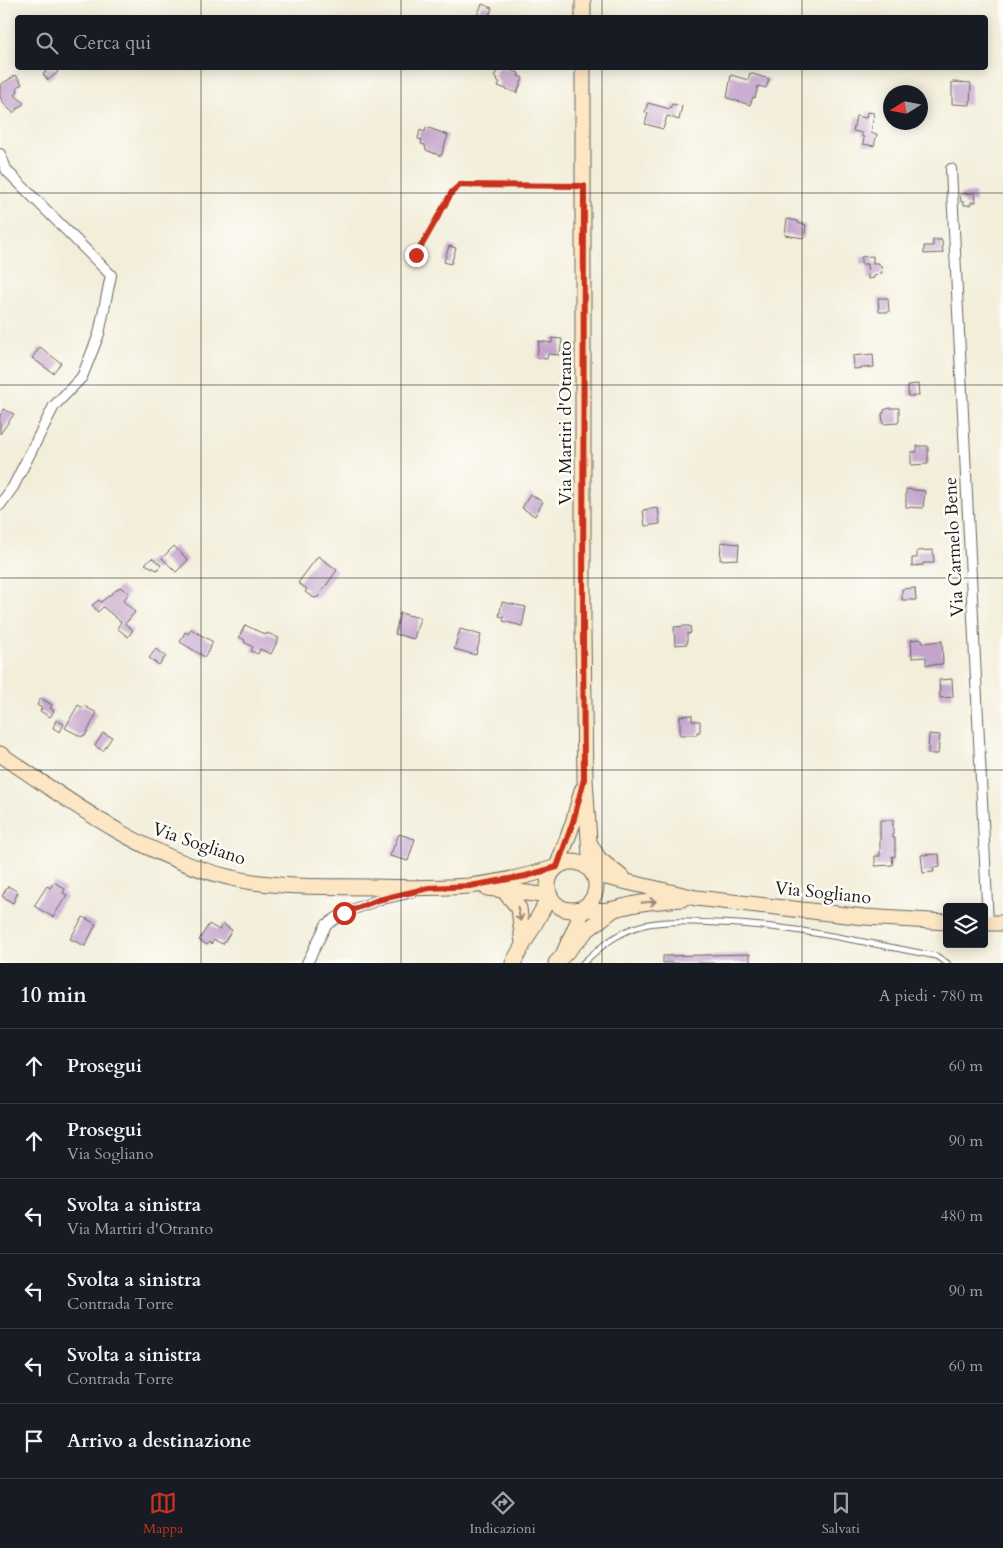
<!DOCTYPE html>
<html lang="it">
<meta charset="utf-8">
<style>
:root{--surface:#171b24;--page:#242831;--text:#f1f3f6;--muted:#9ea1a6;--line:#363941;--accent:#c8321e}
body{margin:0;font-family:Cardo,serif;background:var(--page);color:var(--text)}
.controls{position:absolute;right:15px;bottom:15px;display:grid;overflow:hidden;border-radius:5px;box-shadow:0 2px 12px #0003}
.controls button{width:45px;height:45px;display:grid;place-items:center;padding:0;border:0;border-bottom:1px solid var(--line);background:var(--surface);color:var(--text);font:25px sans-serif}
.compass{position:absolute;left:883px;top:85px;width:45px;height:45px;border-radius:50%;background:var(--surface);box-shadow:0 2px 12px #0003;rotate:259deg}
.stop{position:absolute;width:15px;height:15px;margin:-11px;border:4px solid #c8321e;border-radius:50%;background:#fff}
.stop.end{background:#c8321e;border-color:#fff;box-shadow:0 1px 5px #0008}
.list{margin:0;padding:0;list-style:none}
h2{display:flex;justify-content:space-between;align-items:center;height:65px;margin:0;padding:0 20px;font-size:21px}
h2 small{font-size:16px;font-weight:400;color:var(--muted)}
.list li{display:grid;grid-template-columns:32px 1fr auto;gap:15px;align-items:center;box-sizing:border-box;height:75px;padding:0 20px;border-top:1px solid var(--line)}
.list b{display:block;font-size:19px;white-space:nowrap}
.list p{margin:0;font-size:16px;white-space:nowrap;color:var(--muted)}
.list em{font-size:16px;font-style:normal;color:var(--muted)}
.icon{flex:none;width:28px;height:28px;fill:none;stroke:currentColor;stroke-width:2;stroke-linecap:round;stroke-linejoin:round}
.map{position:relative;flex:none;width:1003px;height:963px;overflow:hidden}
.search{position:absolute;background:var(--surface);box-shadow:0 2px 12px #0003;left:15px;right:15px;top:15px;height:55px;display:flex;align-items:center;gap:12px;box-sizing:border-box;padding:0 18px;border-radius:5px;color:var(--muted);font-size:19px}
.sheet{height:515px;background:var(--surface)}
nav{display:flex;justify-content:space-around;align-items:center;box-sizing:border-box;height:70px;border-top:1px solid var(--line);background:var(--surface);font-size:14px;color:var(--muted)}
nav a{display:grid;justify-items:center;gap:2px}
nav .on{color:var(--accent)}
.map>svg:first-child{display:block}
</style>
<div class="map">
<svg width="1003" height="963" viewBox="0 0 1003 963">
<rect width="100%" height="100%" fill="#fdfcf7"/>
<filter id="ink" filterUnits="userSpaceOnUse"><feTurbulence type="fractalNoise" baseFrequency=".02" numOctaves="2"/><feDisplacementMap in="SourceGraphic" scale="10" xChannelSelector="R" yChannelSelector="G"/><feConvolveMatrix kernelMatrix="1 2 1 2 8 2 1 2 1" color-interpolation-filters="sRGB"/></filter>
<filter id="wash" filterUnits="userSpaceOnUse"><feTurbulence type="fractalNoise" baseFrequency=".0096" numOctaves="4" result="noise"/><feDisplacementMap in="SourceGraphic" scale="20" xChannelSelector="R" yChannelSelector="G"/><feGaussianBlur stdDeviation="1.12" result="paint"/><feColorMatrix in="noise" values="0 0 0 0 0 0 0 0 0 0 0 0 0 0 0 0 0 1.4 0 .05"/><feComposite in="paint" operator="in"/></filter>
<g filter="url(#wash)">
<rect width="100%" height="100%" fill="#f3eeda"/>
<g id="blocks">
<!-- building -->
<path fill="#c5a4cc" d="M482,4L492,8L488,18H476Z
M43,68H54L58,72L48,80L43,74L46,72Z
M498,68H504L519,73L518,76L523,78L517,93L498,86L500,82L497,81L498,78L494,77Z
M750,73L769,79L766,88L758,86L755,98L753,97L750,105L727,98L731,75L748,80Z
M16,75L22,84L17,87L18,91L15,95L24,103L13,113L4,104L0,97V85Z
M952,82L971,83L970,105L952,104Z
M648,103L670,109L672,104L682,106L679,120L667,116L663,129L645,124L648,113L645,112Z
M867,112L874,113L871,133L877,134L874,146L863,144L864,137H862V133L853,131L856,116L866,118Z
M426,127L448,135L441,156L426,150L425,145L421,144L422,140L418,139L420,130L425,132Z
M975,193L976,202H971V205H964V202H961L960,194Z
M787,219L798,221V223L806,225L804,238L785,235Z
M933,240H942L943,253L924,254V246H933Z
M449,246L456,248L451,264L444,262Z
M873,256V263H879V266H881L882,273L874,276V278L868,279L867,264H861V257Z
M878,298H888L889,312H879Z
M552,338L562,339L560,355L548,354L547,359L537,358L539,341L552,343Z
M40,347L61,363L53,373L32,358Z
M873,354L874,367L854,369L853,356Z
M918,384L919,396H908V385Z
M890,408H899V421L898,423L883,424L882,413H884V410Z
M3,409L14,414L0,434V416Z
M917,446H928V464L911,465V452H917Z
M906,489L925,491L923,508L906,507Z
M530,494L543,502L535,516L522,508Z
M658,508L660,524L645,526L643,510Z
M721,542L739,544L738,559L720,560Z
M174,546L188,560L176,572L162,558Z
M933,550L934,563H923V565L912,566V558H917V551Z
M318,556L337,570L318,597L314,598L305,592L307,589L298,583Z
M152,558L161,565L157,570L145,564Z
M120,587L129,593L123,601L135,612L125,624L133,630L128,637L117,628L121,622L103,607L98,612L92,605L99,600L101,602Z
M915,588L916,600H902V589Z
M502,602L526,607L522,626L503,621L504,617L499,616Z
M400,613L420,618L414,639L395,634Z
M245,625L266,635L267,633L279,638L271,654L260,649L258,654L251,651L253,647L244,642L245,640L239,637Z
M686,626H690L691,633L687,634V644L675,645L674,627Z
M191,629L213,642L205,657L180,642L185,632L188,634Z
M460,629L481,635L476,655L454,649Z
M922,639L923,643L942,641L943,664L926,665V657L912,658L911,640Z
M156,649L166,656L159,665L149,658Z
M952,679L953,697L940,698L939,680Z
M41,698L52,705L50,708L54,711L50,717L40,711L42,708L37,705Z
M78,705L83,708L84,706L97,713L85,736L83,735L82,737L65,728Z
M692,715V721H700V732H697V735H680V716Z
M56,720L64,724L60,732L53,728Z
M103,733L112,737L103,751L95,746Z
M929,734L940,735L938,754H928Z
M880,820H893V838H895V857L892,856L893,865L875,866V856H880Z
M399,834L415,839L408,861L390,856Z
M939,854L940,867L933,868L934,872L923,873L921,855Z
M54,882L65,889L63,893L67,895L53,917L34,906L47,886L50,888Z
M8,886L18,892L13,903L2,896Z
M83,917L96,924L85,946L70,939Z
M209,924L219,930L223,924L232,930L223,944L214,940L211,944L209,942L207,945L199,940Z
M750,954V963H663V956Z"/>
</g>
</g>
<g filter="url(#ink)">
<use href="#blocks" fill-opacity="0" stroke="#67665e" stroke-width="1"/>
<g fill="none" stroke-linecap="round" stroke-linejoin="round">
<!-- lane casing -->
<g stroke="#67665e" stroke-width="7">
<path id="lane" d="M583,963C601,946 619,931 644,925C667,920 693,922 717,923C791,925 863,942 936,956L947,963"/>
</g>
<!-- street casing -->
<g stroke="#67665e" stroke-width="12">
<path id="street" d="M0,154L7,171L111,275L99,334L82,377L54,406L13,487L0,505
M951,169L988,923
M307,963L326,925L344,913L378,900L413,892"/>
</g>
<!-- secondary casing -->
<g stroke="#67665e" stroke-width="17">
<path id="secondary" d="M583,0V18
M583,68V631L585,779L591,871
M0,754C69,801 145,857 228,877C275,889 326,886 374,887C406,888 437,888 469,886C498,883 528,876 557,867L573,823L582,790
M590,844L599,859L624,879
M548 886a24 24 0 1 1 48 0a24 24 0 1 1-48 0Z
M593,874L696,898L864,917L947,922
M487,888L550,896L513,963
M503,890L519,908L523,944
M984,923H1003
M563,955L584,908C607,915 620,906 642,903C655,901 669,900 682,899
M556,963L587,930L613,910"/>
</g>
<!-- path -->
<path stroke="#67665e" stroke-width="2" stroke-dasharray="1 4" stroke-linecap="butt" d="M416,255L452,192L460,185L571,186"/>
<!-- lane -->
<use href="#lane" stroke="#fff" stroke-width="5"/>
<!-- street -->
<use href="#street" stroke="#fff" stroke-width="10"/>
<!-- secondary -->
<use href="#secondary" stroke="#fce6c4" stroke-width="15"/>
</g>
<!-- one-way arrows -->
<defs><path id="oneway-shaft" d="M-6 0H5M1.5-3L5.5 0L1.5 3" fill="none" stroke-width="1.6" stroke-linecap="round" stroke-linejoin="round" transform="scale(1.25)"/></defs>
<g stroke="#978b78">
<use href="#oneway-shaft" transform="translate(649 902) rotate(-6)"/>
<use href="#oneway-shaft" transform="translate(519 914) rotate(78)"/>
</g>
</g>
<g fill="none" stroke-linecap="round" stroke-linejoin="round" filter="url(#ink)">
<!-- route -->
<path stroke="#c8321e" stroke-width="6" d="M344,913L378,900L429,888L470,886L526,876L557,867L573,822L584,779L583,631L584,186L460,185L452,192L416,255"/>
</g>
<!-- grid -->
<path fill="none" stroke="#1c1c1c" stroke-width="1" stroke-opacity="0.55" d="M201,0V18M401,0V18M602,0V18M802,0V18M201,68V963M401,68V963M602,68V963M802,68V963M0,193H1003M0,385H1003M0,578H1003M0,770H1003"/>
<g text-anchor="middle" dominant-baseline="central" stroke-width="5" stroke-linejoin="round" paint-order="stroke">
<!-- street labels -->
<g font-size="18" fill="#1c1c1c" stroke="#fdfcf7">
<text transform="translate(565 423) rotate(-90)">Via Martiri d'Otranto</text>
<text transform="translate(954 547) rotate(-93)">Via Carmelo Bene</text>
<text transform="translate(199 844) rotate(19)">Via Sogliano</text>
<text transform="translate(823 893) rotate(6)">Via Sogliano</text>
</g>
</g>
</svg>
<div class="controls">
<button><svg class="icon" aria-label="layers" viewBox="0 0 24 24"><path d="M12 4l9 5-9 5-9-5zM3 14l9 5 9-5"/></svg></button>
</div>
<svg class="compass" viewBox="-18 -18 36 36"><path d="M0-13l5 13h-10z" fill="#e53935"/><path d="M0 13l5-13h-10z" fill="#9ea1a6"/></svg>
<div class="stop" style="left:344px;top:913px"></div>
<div class="stop end" style="left:416px;top:255px"></div>
<div class="search"><svg class="icon" aria-label="search" viewBox="0 0 24 24"><circle cx="10" cy="10" r="6"/><path d="M15 15l6 6"/></svg>Cerca qui</div>
</div>
<section class="sheet">
<h2>10 min<small>A piedi · 780 m</small></h2>
<ul class="list">
<li><svg class="icon" aria-label="ahead" viewBox="0 0 24 24"><path d="M12 20V5M6 11l6-6 6 6"/></svg><div><b>Prosegui</b></div><em>60 m</em></li>
<li><svg class="icon" aria-label="ahead" viewBox="0 0 24 24"><path d="M12 20V5M6 11l6-6 6 6"/></svg><div><b>Prosegui</b><p>Via Sogliano</p></div><em>90 m</em></li>
<li><svg class="icon" aria-label="left" viewBox="0 0 24 24"><path d="M17 20v-9H6M10 6l-5 5 5 5"/></svg><div><b>Svolta a sinistra</b><p>Via Martiri d'Otranto</p></div><em>480 m</em></li>
<li><svg class="icon" aria-label="left" viewBox="0 0 24 24"><path d="M17 20v-9H6M10 6l-5 5 5 5"/></svg><div><b>Svolta a sinistra</b><p>Contrada Torre</p></div><em>90 m</em></li>
<li><svg class="icon" aria-label="left" viewBox="0 0 24 24"><path d="M17 20v-9H6M10 6l-5 5 5 5"/></svg><div><b>Svolta a sinistra</b><p>Contrada Torre</p></div><em>60 m</em></li>
<li><svg class="icon" aria-label="arrive" viewBox="0 0 24 24"><path d="M6 21V4h12l-3 4 3 4H6"/></svg><div><b>Arrivo a destinazione</b></div></li>
</ul>
</section>
<nav>
<a class="on"><svg class="icon" aria-label="map" viewBox="0 0 24 24"><path d="M3 6l6-2 6 2 6-2v14l-6 2-6-2-6 2zM9 4v14M15 6v14"/></svg>Mappa</a>
<a><svg class="icon" aria-label="directions" viewBox="0 0 24 24"><path d="M12 3l9 9-9 9-9-9zM9 14v-3h6M13 9l2 2-2 2"/></svg>Indicazioni</a>
<a><svg class="icon" aria-label="saved" viewBox="0 0 24 24"><path d="M7 4h10v16l-5-4-5 4z"/></svg>Salvati</a>
</nav>
